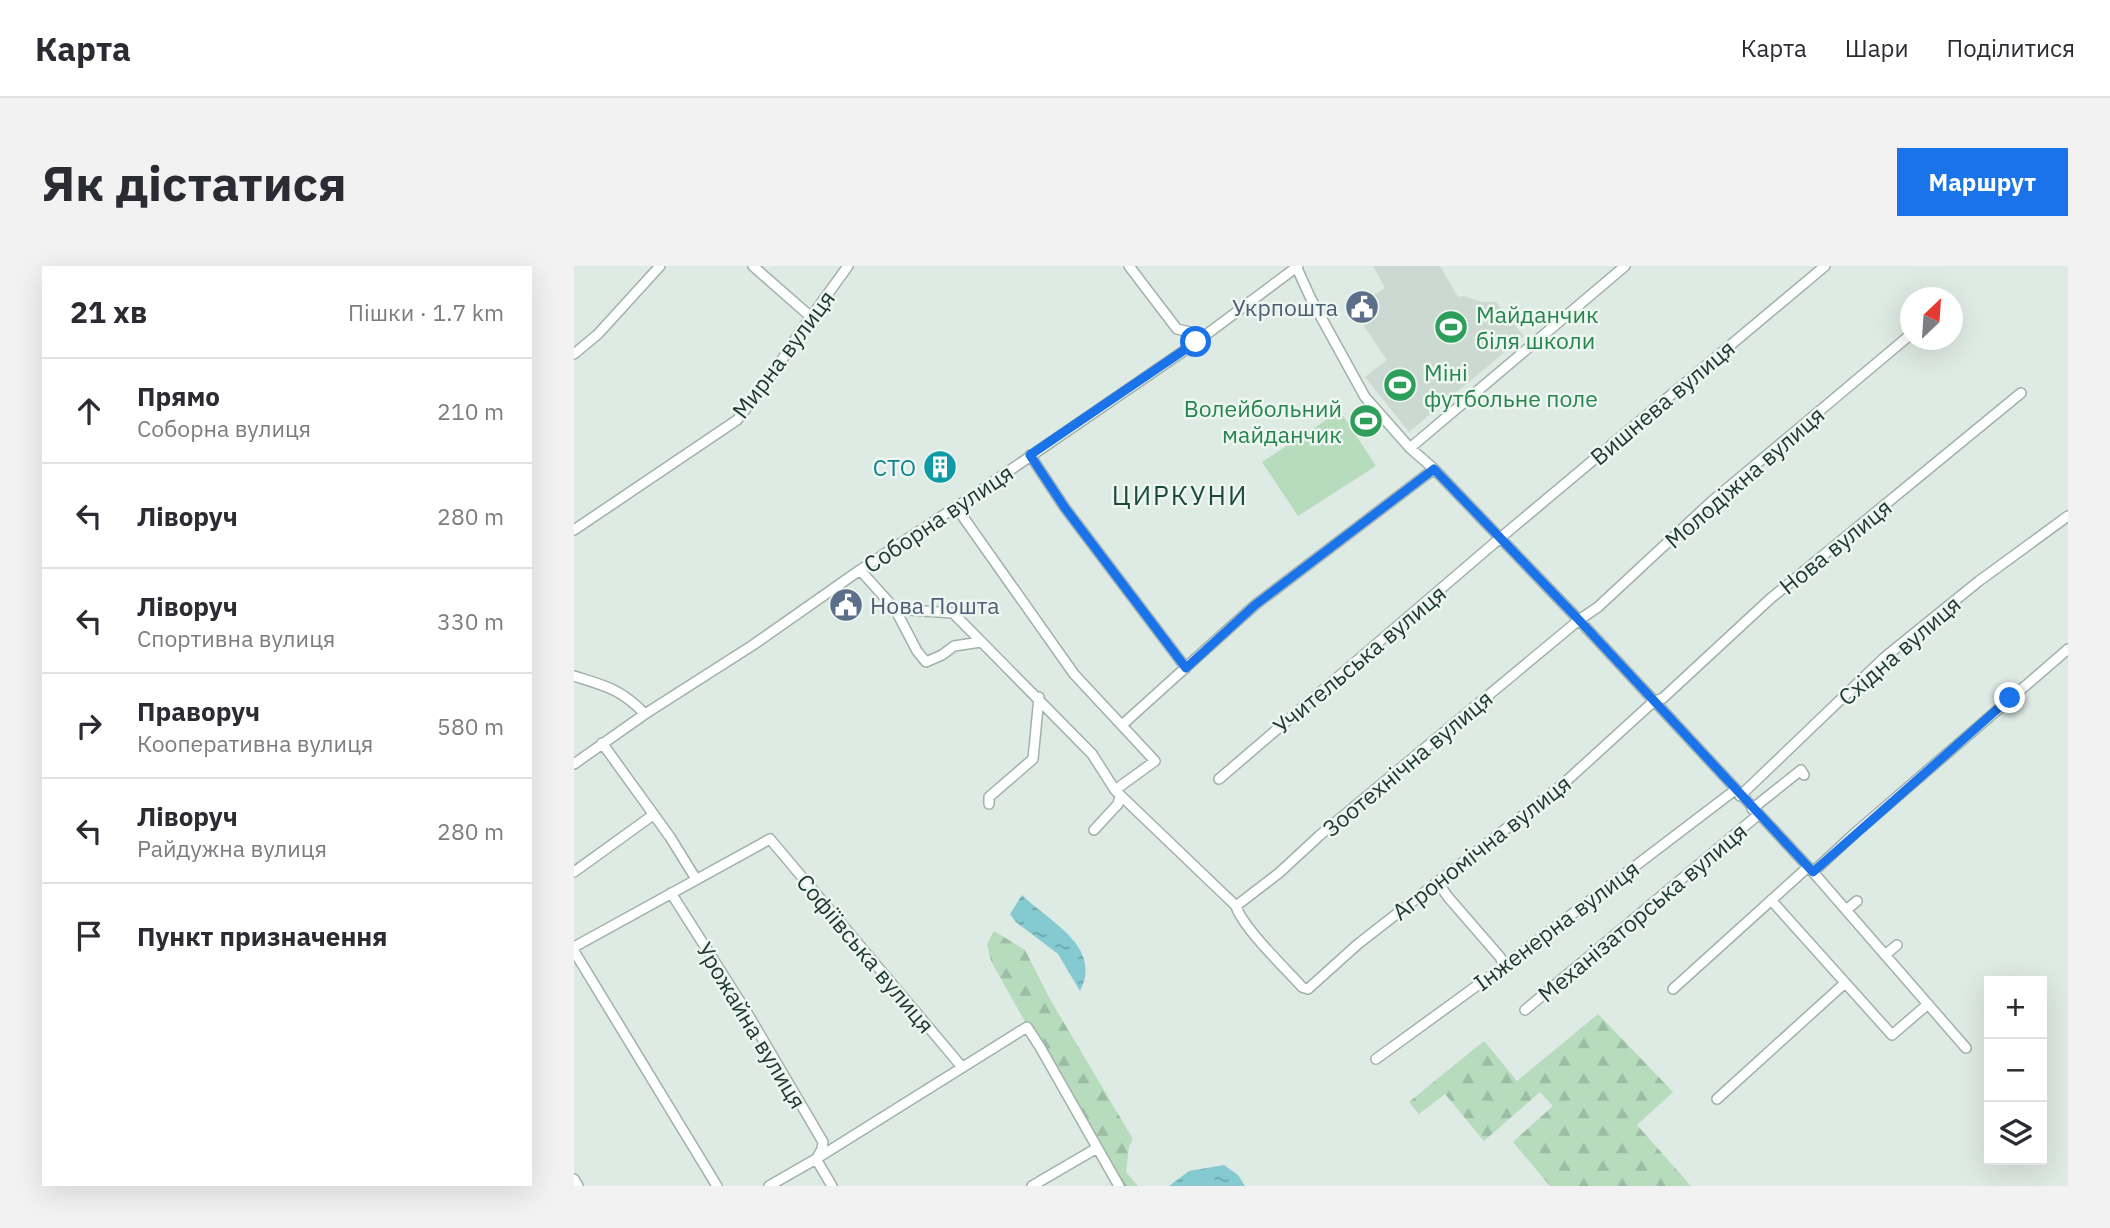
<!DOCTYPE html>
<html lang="uk">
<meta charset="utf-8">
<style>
:root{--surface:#fff;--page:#f2f2f3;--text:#2b2b33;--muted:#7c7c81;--line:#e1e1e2;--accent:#1a73e8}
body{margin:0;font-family:"IBM Plex Sans",sans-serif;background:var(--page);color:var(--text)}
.controls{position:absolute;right:21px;bottom:21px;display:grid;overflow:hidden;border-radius:0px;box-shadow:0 7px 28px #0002}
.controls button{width:63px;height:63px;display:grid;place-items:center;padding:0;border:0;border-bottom:2px solid var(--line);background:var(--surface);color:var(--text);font:35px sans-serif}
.compass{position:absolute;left:1326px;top:21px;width:63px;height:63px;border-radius:50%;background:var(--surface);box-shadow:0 7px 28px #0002;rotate:25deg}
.stop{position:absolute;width:21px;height:21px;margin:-16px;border:5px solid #1a73e8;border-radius:50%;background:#fff}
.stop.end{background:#1a73e8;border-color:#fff;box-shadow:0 2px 7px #0008}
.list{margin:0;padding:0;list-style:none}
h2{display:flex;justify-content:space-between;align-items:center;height:91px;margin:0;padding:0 28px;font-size:30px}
h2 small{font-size:23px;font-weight:400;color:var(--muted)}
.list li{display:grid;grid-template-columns:46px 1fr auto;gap:21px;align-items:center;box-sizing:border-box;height:105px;padding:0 28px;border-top:2px solid var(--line)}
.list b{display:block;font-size:26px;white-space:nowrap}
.list p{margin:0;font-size:23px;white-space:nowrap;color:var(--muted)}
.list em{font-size:23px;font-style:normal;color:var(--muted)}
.icon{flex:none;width:38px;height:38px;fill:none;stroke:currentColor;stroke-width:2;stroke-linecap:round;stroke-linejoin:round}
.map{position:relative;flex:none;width:1494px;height:920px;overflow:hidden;border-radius:0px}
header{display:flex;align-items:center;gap:42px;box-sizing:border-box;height:98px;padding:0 35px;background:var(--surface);border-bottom:2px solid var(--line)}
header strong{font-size:33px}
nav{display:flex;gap:38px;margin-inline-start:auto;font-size:24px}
.intro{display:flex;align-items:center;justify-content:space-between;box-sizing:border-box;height:168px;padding:0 42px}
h1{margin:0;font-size:49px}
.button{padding:18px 32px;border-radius:0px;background:var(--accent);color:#fff;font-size:24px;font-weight:700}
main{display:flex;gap:42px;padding:0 42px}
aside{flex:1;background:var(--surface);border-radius:0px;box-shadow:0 7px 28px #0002}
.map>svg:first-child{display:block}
</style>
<header>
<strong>Карта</strong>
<nav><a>Карта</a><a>Шари</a><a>Поділитися</a></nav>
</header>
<div class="intro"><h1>Як дістатися</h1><a class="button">Маршрут</a></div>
<main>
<aside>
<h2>21 хв<small>Пішки · 1.7 km</small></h2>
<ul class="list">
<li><svg class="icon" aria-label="ahead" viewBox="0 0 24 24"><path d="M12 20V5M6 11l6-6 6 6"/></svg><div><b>Прямо</b><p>Соборна вулиця</p></div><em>210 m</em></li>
<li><svg class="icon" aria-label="left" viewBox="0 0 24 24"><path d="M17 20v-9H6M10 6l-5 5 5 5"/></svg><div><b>Ліворуч</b></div><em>280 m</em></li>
<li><svg class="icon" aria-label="left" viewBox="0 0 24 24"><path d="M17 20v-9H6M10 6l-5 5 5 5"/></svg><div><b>Ліворуч</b><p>Спортивна вулиця</p></div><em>330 m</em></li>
<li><svg class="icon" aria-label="right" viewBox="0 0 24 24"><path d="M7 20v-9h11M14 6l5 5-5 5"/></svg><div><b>Праворуч</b><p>Кооперативна вулиця</p></div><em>580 m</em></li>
<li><svg class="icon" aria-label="left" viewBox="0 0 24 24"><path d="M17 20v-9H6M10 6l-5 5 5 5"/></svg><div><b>Ліворуч</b><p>Райдужна вулиця</p></div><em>280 m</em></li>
<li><svg class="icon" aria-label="arrive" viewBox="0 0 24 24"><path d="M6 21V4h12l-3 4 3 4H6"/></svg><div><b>Пункт призначення</b></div></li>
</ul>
</aside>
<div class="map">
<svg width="1494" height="920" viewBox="0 0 1494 920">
<defs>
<pattern id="forest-firs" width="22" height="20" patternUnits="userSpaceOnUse" patternTransform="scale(1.75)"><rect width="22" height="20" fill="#b6dbbd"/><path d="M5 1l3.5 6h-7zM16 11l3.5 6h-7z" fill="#9cbda3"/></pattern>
<pattern id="water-ripples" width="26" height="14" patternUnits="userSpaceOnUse" patternTransform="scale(1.75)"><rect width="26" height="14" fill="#85cad0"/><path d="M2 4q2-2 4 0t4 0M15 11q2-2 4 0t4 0" fill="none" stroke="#6ca5a9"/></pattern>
</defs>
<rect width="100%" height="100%" fill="#deeae4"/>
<!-- built -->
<path fill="#ccd9d2" d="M799,0H866L884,31L889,30L909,36H922L950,70L835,166L791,111L813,94L790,60L803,51L791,35L811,22Z"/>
<!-- forest -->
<path fill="url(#forest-firs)" d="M420,665L451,684L477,735L559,873L555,880L552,906L564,920H543L417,695L413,678Z
M1024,748L1099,826L1063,859L1117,920H976L939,876L979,840L966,826L910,875L871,828L845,848L835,836L910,775L943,815Z"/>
<!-- garden -->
<path fill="#b6dbbd" d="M833,104L843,117L819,135L809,122Z
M766,145L802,200L724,250L688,196Z"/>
<!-- water -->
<path fill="url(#water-ripples)" d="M448,629C475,656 529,680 506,725L484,688L442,656L436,648Z
M650,899L664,909L671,920H595L615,905Z"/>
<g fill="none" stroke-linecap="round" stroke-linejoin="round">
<!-- minor casing -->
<g stroke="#a1b1aa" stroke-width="12">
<path id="minor" d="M179,0L237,51
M555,0L603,63L616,66L622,76
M722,0L737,33L791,131L836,182L860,203L1005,354L1239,606L1392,782
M0,88L24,68L86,0
M836,182L1051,0
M456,189L491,242L612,402
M382,241L500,408L581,495L541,524L662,640C668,661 712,703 728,721L734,723L784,678L988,519L1079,436L1089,432L1196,333L1447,127
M0,264L163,154L198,109L224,69L274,0
M286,304L321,343L379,347L518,488L541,524
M321,343L343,385L352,396L368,389L380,380L407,376
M0,410C32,420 47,423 71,448
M548,459L681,339L860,203
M28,477L96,571L122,613
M0,498L71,448L179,379L286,304L397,231L617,80L724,0
M645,513L925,273L1251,0
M1166,530L1311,391L1405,315L1494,250
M415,538V531L459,493L465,431
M1178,543L1227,504L1230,509
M520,564L544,538L546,529
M0,606L79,549
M1239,606L1280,568L1494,383
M867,614V621L874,631L926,691L930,700
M97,627L172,745L249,876L248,883L243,892
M1197,634L1318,769L1354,738
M662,640L705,607L745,570L1005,354L1024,341L1137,236L1336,69
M1272,644L1283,635
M0,681L196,573L388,801
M0,685L143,920
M1311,689L1323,679
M1099,723L1234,601
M951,744L1184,549
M802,793L930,700L1161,524
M1143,833L1271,717
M242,893L258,920
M0,913L4,920
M195,920L242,893L453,761L466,781L545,920
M458,920L523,882"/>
</g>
<!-- minor -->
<use href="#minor" stroke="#fff" stroke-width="9"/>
</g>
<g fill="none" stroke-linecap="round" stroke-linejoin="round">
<!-- route -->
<path stroke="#1a73e8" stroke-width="9" d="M622,76L456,189L491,242L612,402L681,339L860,203L1005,354L1239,606L1436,432"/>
</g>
<!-- icons -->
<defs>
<g id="civic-disc" transform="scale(1.75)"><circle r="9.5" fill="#5c6f8a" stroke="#eef6f2"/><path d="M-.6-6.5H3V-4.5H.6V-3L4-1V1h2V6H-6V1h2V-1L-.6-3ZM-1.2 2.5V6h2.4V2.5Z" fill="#fff"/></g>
<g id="stadium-disc" transform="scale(1.75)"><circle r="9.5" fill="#2e9e5b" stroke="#eef6f2"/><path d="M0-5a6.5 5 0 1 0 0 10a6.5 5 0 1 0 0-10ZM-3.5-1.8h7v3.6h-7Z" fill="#fff"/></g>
<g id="building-disc" transform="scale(1.75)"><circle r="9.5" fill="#0f9aa8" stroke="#eef6f2"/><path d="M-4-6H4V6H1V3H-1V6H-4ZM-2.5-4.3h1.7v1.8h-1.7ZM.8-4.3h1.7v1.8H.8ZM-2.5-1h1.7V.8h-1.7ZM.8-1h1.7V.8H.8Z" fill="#fff"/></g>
</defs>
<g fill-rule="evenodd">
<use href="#civic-disc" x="788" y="41"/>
<use href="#stadium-disc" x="877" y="61"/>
<use href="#stadium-disc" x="826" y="119"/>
<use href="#stadium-disc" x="792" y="155"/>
<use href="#building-disc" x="366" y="201"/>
<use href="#civic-disc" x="272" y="339"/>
</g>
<g text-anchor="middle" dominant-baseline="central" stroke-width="5" stroke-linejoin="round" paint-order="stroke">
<!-- service labels -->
<g font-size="23" fill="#4e5e75" stroke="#eef6f2" text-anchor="end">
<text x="764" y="41">Укрпошта</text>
<text x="296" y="339" text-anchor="start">Нова Пошта</text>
</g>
<!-- leisure labels -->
<g font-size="23" fill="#27864d" stroke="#eef6f2" text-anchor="start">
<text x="902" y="48">Майданчик<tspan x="902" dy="26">біля школи</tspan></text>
<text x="850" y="106">Міні<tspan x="850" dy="26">футбольне поле</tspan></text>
<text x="768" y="142" text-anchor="end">Волейбольний<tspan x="768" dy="26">майданчик</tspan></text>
</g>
<!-- street labels -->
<g font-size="23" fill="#1f3930" stroke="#eef6f2">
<text transform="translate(209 88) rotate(-53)">Мирна вулиця</text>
<text transform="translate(1088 136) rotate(-40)">Вишнева вулиця</text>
<text transform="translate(1170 211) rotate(-41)">Молодіжна вулиця</text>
<text transform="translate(364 252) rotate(-34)">Соборна вулиця</text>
<text transform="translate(1261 280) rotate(-39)">Нова вулиця</text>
<text transform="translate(1325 384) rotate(-41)">Східна вулиця</text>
<text transform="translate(785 393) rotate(-40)">Учительська вулиця</text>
<text transform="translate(833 497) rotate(-40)">Зоотехнічна вулиця</text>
<text transform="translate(907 581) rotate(-38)">Агрономічна вулиця</text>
<text transform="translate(1068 646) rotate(-40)">Механізаторська вулиця</text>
<text transform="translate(982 659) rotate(-37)">Інженерна вулиця</text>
<text transform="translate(292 687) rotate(50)">Софіївська вулиця</text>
<text transform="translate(178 759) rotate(59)">Урожайна вулиця</text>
</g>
<!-- culture labels -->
<g font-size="23" fill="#0d838f" stroke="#eef6f2" text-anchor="end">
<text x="342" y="201">СТО</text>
</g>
<!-- quarter labels -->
<g font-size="26" letter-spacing="2" fill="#1c4b3c" stroke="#eef6f2">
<text x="606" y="229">ЦИРКУНИ</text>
</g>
</g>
</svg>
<div class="controls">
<button>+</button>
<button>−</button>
<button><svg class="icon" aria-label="layers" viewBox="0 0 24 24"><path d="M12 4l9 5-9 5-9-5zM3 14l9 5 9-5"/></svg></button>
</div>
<svg class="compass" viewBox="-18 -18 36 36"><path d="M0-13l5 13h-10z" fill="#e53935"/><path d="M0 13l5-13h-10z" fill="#7c7c81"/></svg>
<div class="stop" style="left:622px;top:76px"></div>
<div class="stop end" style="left:1436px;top:432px"></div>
</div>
</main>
